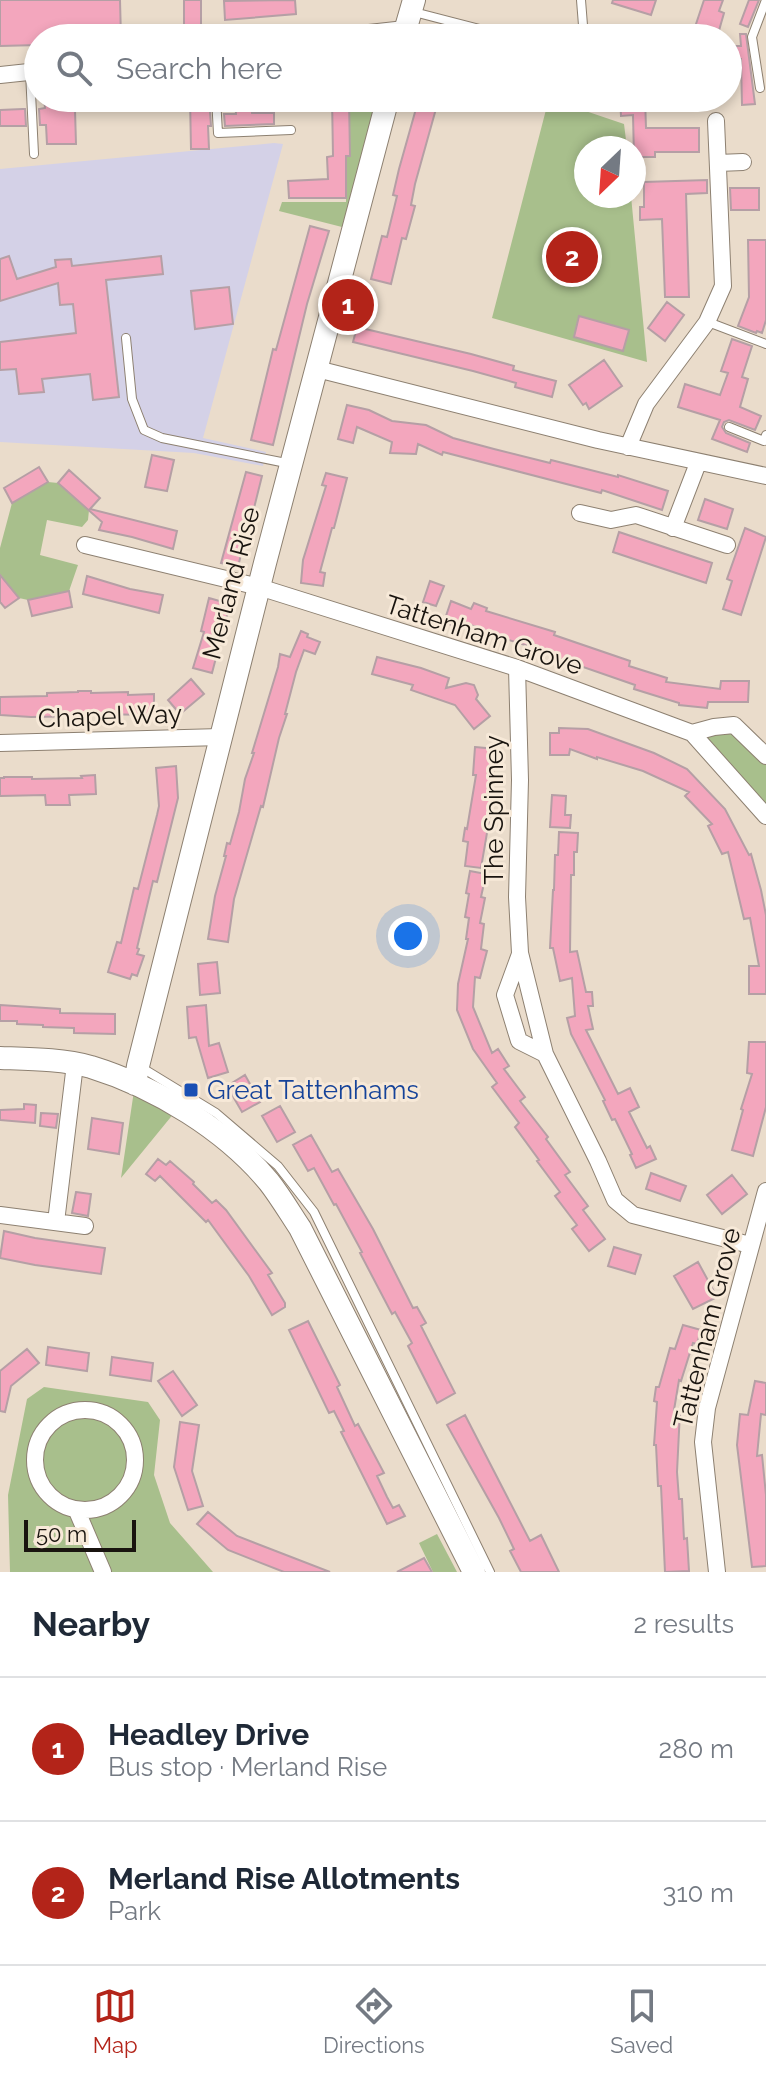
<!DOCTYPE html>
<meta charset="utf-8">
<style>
:root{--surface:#fff;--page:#f6f6f7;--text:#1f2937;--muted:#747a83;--line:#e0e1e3;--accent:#b32419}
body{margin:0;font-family:Raleway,sans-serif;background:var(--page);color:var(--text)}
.compass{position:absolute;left:574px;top:136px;width:72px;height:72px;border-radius:50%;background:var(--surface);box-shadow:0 4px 12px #0003;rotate:205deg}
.scale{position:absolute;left:24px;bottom:20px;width:112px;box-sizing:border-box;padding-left:8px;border:4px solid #19140f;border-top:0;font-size:22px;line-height:28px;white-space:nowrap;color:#19140f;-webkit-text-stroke:6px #f7e9d8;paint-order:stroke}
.you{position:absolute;left:408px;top:936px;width:28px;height:28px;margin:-20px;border:6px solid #fff;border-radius:50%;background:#1a73e8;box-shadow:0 0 0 12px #1a73e833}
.badge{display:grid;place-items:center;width:52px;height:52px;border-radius:50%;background:var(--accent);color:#fff;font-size:26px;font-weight:700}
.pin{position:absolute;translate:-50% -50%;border:4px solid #fff;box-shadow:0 2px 8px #0006}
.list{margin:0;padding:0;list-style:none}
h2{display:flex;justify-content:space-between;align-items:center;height:104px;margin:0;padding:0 32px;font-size:34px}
h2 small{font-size:26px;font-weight:400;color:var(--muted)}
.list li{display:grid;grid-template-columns:52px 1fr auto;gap:24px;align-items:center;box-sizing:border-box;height:144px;padding:0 32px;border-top:2px solid var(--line)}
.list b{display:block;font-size:30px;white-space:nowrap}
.list p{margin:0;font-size:26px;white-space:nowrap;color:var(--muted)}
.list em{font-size:26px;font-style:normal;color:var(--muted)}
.icon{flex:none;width:44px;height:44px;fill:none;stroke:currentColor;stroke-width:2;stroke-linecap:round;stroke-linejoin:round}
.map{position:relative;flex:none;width:766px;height:1572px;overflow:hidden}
.search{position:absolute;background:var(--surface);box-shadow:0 4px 12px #0003;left:24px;right:24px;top:24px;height:88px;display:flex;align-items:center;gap:20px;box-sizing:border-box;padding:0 28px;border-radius:44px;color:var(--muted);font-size:30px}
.sheet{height:392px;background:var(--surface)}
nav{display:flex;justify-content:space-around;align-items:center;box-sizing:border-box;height:112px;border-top:2px solid var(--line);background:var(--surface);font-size:22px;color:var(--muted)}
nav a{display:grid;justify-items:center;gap:4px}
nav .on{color:var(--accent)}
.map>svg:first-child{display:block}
</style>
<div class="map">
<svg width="766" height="1572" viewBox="0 0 766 1572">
<rect width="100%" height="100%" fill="#eadccb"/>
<!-- commercial -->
<path fill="#d4d1e7" d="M274,143L283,144L203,438L266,452L263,466L194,453L0,442V169Z"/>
<!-- green -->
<path fill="#a8bf8c" d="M350,98H377L342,227L279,211L282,202H346V156H350Z
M553,100L624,124L627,148H586V196H631L647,362L492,318L548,102Z
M48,482L58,483L89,510L88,520L82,527L47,520L40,555L78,565L69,591L28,600L19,598L0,574V548L12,503Z
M734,725L766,756V816L692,733Z
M135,1084L179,1107L121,1178Z
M44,1387L148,1402L160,1420L154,1475L170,1523L213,1572H10L8,1495L27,1399Z
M437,1534L457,1572H433L419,1543Z"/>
<!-- building -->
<path fill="#f3a6bd" stroke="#b59fa5" stroke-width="2" d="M0,0H120L121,38H38V45L0,46Z
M184,0H201V27L184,28Z
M295,0L296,14L225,20L224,1Z
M613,0H656L651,15L612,3Z
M704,0H723L719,11L724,13L718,34L695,27Z
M749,0H759L748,27L740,24Z
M440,26L476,35V38H437Z
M740,34H746L755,104L742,105L741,59H736V46H741Z
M44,98H114L115,108L75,110L76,144H47L46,125H40L39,109L45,108Z
M190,98H209L211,126H208L209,149H191Z
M235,98H251L252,113H274V124L225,126L224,114H236Z
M332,98H349L350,156H346V198H289L288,181L328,179L327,157L333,156Z
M419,98H439L415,184L411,205L415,206L406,239L402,238L391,284L371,279L382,236L387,237L397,196L393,195L399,169Z
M620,98H645L646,128H699V152H655V157H634L633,115L621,116Z
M23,109H25L26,126H0V110Z
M707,180V193L686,194L689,297H665L662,219L640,220V207H644V182Z
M730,188H759V210H731Z
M310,226L329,231L307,304L273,445L251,440L273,349L276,350Z
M748,240H766V320L762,333L757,331L756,333L738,326L749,297Z
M9,256L17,279L56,267L55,260L71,259L72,266L161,256L163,274L106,280L119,397L93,400L90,374L42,379L44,392L19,394L16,369L0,370V342L76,333L73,304L60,305L58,283L0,301V259Z
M229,287L233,324L195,329L191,291Z
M667,302L684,315L665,341L648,328Z
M579,316L629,330L623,351L574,337Z
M357,327L471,354L514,366L513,370L556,381L552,397L515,387L516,383L473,371L353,342Z
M732,339L752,346L742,377L748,379L740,407L761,416L755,430L729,420L724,422L722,427L726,433L750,443L747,452L712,439L720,420L678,407L685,384L720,395L728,373L721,371Z
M604,360L622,386L589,409L586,403L583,405L569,385Z
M347,405L369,410L392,421L426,425L453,438L494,449L550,463L551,460L618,477V475L668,491L662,510L602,490L601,493L443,452L442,455L418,444L416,454L390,453L392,442L357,427L353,443L338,439Z
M152,455L174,460L167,491L145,487Z
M39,467L48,482L12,503L4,488Z
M69,470L100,498L90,509L177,531L173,549L132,537L99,530L102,522L58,483Z
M246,472L262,476L252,516H250L238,567L221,563Z
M326,473L347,478L334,528H332L320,572L325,573L323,586L301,583L303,560L326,486L322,485Z
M705,499L733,509L727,529L698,520Z
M745,528L766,537L741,615L723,609L732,581L727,579Z
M619,532L712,563L706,583L613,552Z
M0,575L19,598L5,608L0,602Z
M87,576L130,589L163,595L159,613L83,594Z
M430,581L444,586L436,606L423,602Z
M69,591L72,607L32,616L28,600Z
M209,598L230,604L212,673L193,668L204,632L201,631Z
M451,601L471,609L474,603L487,608L486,611L555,632L554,635L630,661L629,666L667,678L666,682L720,689L721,681H749L748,702H708L707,708L679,705V703L634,689L635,685L557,658L558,655L486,633L487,631L460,621L457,627L444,622Z
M301,631L308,634L307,637L320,642L315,654L304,650L296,672L285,714H287L279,738L263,807L261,806L234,899L228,942L208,939L215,896L226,856H224L227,843L230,844L239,812L245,779L254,753H252L278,667L280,654L290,657Z
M377,657L421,668L449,678L446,688L466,683L474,685L478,695L476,699L490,716L474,729L455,705L411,690L413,685L372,674Z
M191,679L204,694L180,714L168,700Z
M78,691H91V693L128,692V695L154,694V715L91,714V716L31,717L0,715V697L47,696V693L78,692Z
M559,728L588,729L654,753L687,769L725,809L749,855L751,854L761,890L766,915V994H749V966H759L750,918L744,919L728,852L722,854L708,826L712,824L685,796L689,792L643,771L597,757V759L570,749L569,755H550V733H559Z
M475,747L496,749L491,791L494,792L481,868L465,866L468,842L463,841L465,828L467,829L476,775H473Z
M176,766L178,798L157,882L153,881L137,948L139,949L137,954L144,956L137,976L132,974L130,979L108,972L117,942L121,943L134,888L138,889L157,815L159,806L156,768Z
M95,775L96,794L69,795L70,805H46L45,795L0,796V778H4V777H32V779L82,778L81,776Z
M552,795L566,796L565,815H571L570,828L550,827Z
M559,832L578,833L577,852H574V875H571L570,952L577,951L586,992H592L593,1006H588L593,1029L586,1030L618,1094L630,1088L639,1107L629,1112L647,1148L650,1146L656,1159L636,1168L630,1155L632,1154L615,1119L612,1120L603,1101L605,1100L571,1034L567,1018L575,1016L572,978L560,981L553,948H550L553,890H554L555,855H558Z
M470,871L486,874L481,897L485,898L480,923L484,924L481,949L487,951L480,978L475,977L473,1007L492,1053L498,1049L509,1066L504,1069L525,1097L520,1101L548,1137L546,1139L570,1172L565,1175L588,1206L583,1210L605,1239L589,1251L572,1229L577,1225L555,1196L560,1192L537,1161L539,1160L515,1127L519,1123L492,1087L497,1083L473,1049L457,1010L458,984L468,939H466L469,918L465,917L469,894L466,893Z
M217,962L220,993L200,995L198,964Z
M0,1005L60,1009V1013L115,1014V1034L74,1033V1028L43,1027V1025L17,1024V1021H0Z
M206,1005L209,1046L219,1043L228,1072L208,1078L196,1037L189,1038L187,1007Z
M749,1042H766V1107L753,1156L732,1150L743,1110L741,1109L752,1074L747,1073Z
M245,1075L260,1102L242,1112L227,1086Z
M24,1104L36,1105L35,1123L0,1120V1110L24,1109Z
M280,1106L295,1132L277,1142L262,1116Z
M41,1113L58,1114L56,1128L40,1126Z
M92,1118L123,1123L119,1154L88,1149Z
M311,1135L332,1172L338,1169L373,1229L413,1308L417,1307L426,1323L421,1326L455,1393L437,1403L408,1346L412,1343L395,1312L392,1314L360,1253L362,1252L336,1204L334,1205L314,1168L308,1171L293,1145Z
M158,1159L166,1165L170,1161L194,1182L193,1184L212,1203L216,1200L226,1210L272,1273L268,1275L285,1303V1307L272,1315L249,1276L208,1220L206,1222L160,1176L155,1181L146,1174Z
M651,1173L686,1186L680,1201L646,1189Z
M732,1175L747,1194L722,1214L707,1195Z
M76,1192L91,1194L88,1216L72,1213Z
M4,1231L35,1238L105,1248L101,1274L35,1265L0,1258Z
M614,1247L641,1255L635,1274L608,1266Z
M698,1262L717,1297L693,1309L674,1276Z
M308,1321L340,1385L337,1387L355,1426L358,1424L384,1473L377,1476L387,1497L393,1508L399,1505L405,1516L387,1524L341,1432L344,1431L334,1411L329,1413L289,1330Z
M683,1325L701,1330L697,1344L693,1343L681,1381L679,1380L674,1410L680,1411L677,1472L679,1499H682L684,1539L687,1538L689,1571L665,1572L661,1486H658L656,1445H654L657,1402L654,1401L656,1387H659L670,1348L675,1349Z
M48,1347L89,1353L87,1371L46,1365Z
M27,1349L39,1363L11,1386L5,1412L0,1411V1371Z
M112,1357L153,1363L151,1381L110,1375Z
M173,1371L197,1405L182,1416L158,1381Z
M755,1381L766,1383V1415L761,1414L757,1456L762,1455L766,1495V1566L752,1567L737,1445L740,1414L748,1415Z
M465,1415L530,1541L541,1535L559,1572H521L510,1551L514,1549L499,1518L447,1425Z
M180,1422L199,1425L192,1471L203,1506L188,1510L174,1467Z
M208,1512L237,1536L330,1572H284L228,1550L197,1524Z
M424,1558L432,1572H397Z"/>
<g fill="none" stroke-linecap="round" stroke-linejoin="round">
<!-- lane casing -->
<g stroke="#8d8071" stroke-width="10">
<path id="lane" d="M581,0L584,38
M414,12L514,38
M30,72L34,154
M760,88L752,37L766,0
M216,98L218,133L291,130
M553,100L554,98
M708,322L766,344
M126,338L132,399L144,430L162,438L291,464
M729,427L764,441L766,435
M139,1066L216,1113L278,1166L314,1212L490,1572"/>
</g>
<!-- street casing -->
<g stroke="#8d8071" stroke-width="18">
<path id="street" d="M324,38L405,29
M0,75L38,71
M718,163L743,162
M317,369L598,440L766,476
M628,447L646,404L707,322L723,286L716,121
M580,513L611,520L636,515L727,545
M673,528L698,463
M85,545L259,587L517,668L692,733L766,816
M517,668L520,780L517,897L520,953L545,1054L598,1161L615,1200L633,1215L750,1245
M692,733L714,727L734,725L766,756
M0,743L221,737
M520,954L505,995L519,1041L545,1054
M0,1215L85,1226
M56,1222L75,1064
M35 1460a50 50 0 1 1 100 0a50 50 0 1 1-100 0Z
M77,1511L103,1572
M717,1572L703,1442L707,1408L766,1191"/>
</g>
<!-- secondary casing -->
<g stroke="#8d8071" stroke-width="24">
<path id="secondary" d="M403,38L414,0
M0,1058C30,1059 62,1059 91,1067C156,1087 226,1130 269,1182C280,1196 290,1213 300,1228L474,1572
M135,1084L138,1066L265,563L388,98"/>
</g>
<!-- lane -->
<use href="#lane" stroke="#fff" stroke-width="8"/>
<!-- street -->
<use href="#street" stroke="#fff" stroke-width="16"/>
<!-- secondary -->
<use href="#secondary" stroke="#fff" stroke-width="22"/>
</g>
<!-- markers -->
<rect fill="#1a4fb4" stroke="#f7e9d8" stroke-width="3" x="183" y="1082" width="16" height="16" rx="4"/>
<g text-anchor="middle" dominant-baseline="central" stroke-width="6" stroke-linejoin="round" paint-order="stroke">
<!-- street labels -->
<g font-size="26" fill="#19140f" stroke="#f7e9d8">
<text transform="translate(231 583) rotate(-75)">Merland Rise</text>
<text transform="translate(484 635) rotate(18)">Tattenham Grove</text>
<text transform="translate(110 716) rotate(-2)">Chapel Way</text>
<text transform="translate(494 810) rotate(-90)">The Spinney</text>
<text transform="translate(707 1328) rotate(-76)">Tattenham Grove</text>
</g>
<!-- transit labels -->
<g font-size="26" fill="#164399" stroke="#f7e9d8" text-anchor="start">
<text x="207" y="1090">Great Tattenhams</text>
</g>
</g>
</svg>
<svg class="compass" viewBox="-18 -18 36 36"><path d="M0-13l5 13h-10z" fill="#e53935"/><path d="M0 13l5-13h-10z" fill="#747a83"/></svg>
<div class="scale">50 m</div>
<div class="you"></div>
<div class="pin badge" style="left:348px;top:305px">1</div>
<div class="pin badge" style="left:572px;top:257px">2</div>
<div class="search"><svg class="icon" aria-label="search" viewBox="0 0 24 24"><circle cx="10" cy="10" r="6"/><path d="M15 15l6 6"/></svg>Search here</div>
</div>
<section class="sheet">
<h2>Nearby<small>2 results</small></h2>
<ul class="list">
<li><span class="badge">1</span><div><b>Headley Drive</b><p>Bus stop · Merland Rise</p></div><em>280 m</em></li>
<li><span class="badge">2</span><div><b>Merland Rise Allotments</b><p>Park</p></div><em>310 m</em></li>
</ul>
</section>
<nav>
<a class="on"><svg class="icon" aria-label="map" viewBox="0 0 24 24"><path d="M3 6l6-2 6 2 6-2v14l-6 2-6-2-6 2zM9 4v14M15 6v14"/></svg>Map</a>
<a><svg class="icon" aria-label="directions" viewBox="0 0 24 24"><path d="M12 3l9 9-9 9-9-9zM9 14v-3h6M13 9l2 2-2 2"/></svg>Directions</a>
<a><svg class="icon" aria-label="saved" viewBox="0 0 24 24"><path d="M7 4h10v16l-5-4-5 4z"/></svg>Saved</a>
</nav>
